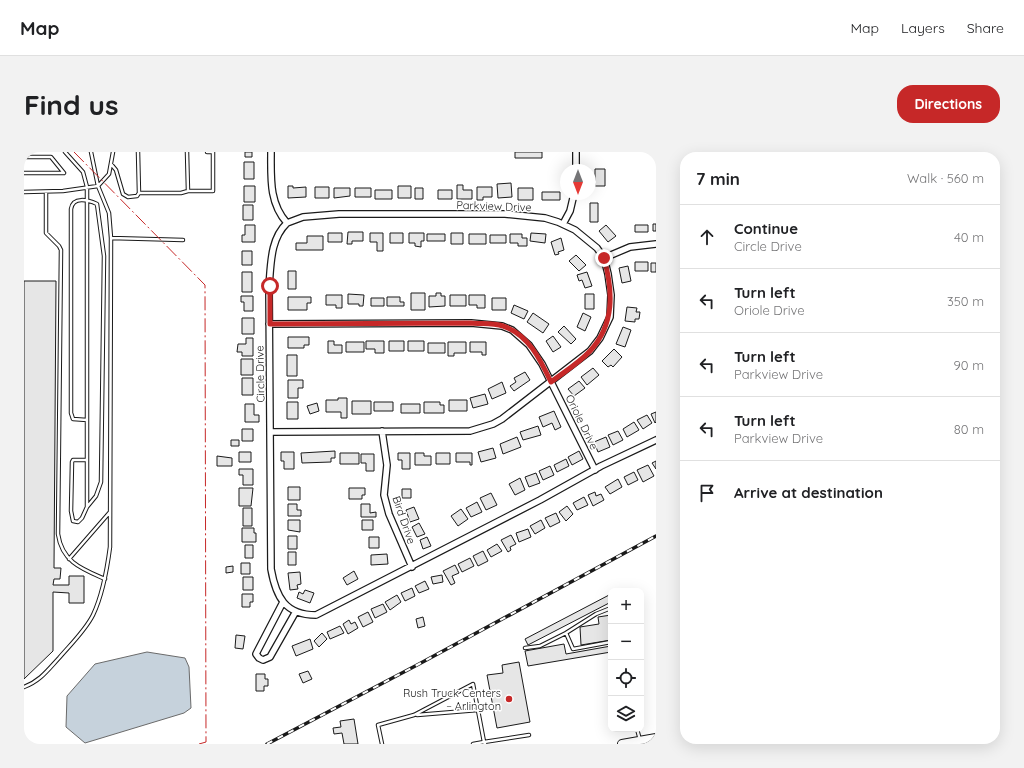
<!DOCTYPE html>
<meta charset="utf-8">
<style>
:root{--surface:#fff;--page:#f2f2f2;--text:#202124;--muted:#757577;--line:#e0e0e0;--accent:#c62828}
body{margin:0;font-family:Quicksand,sans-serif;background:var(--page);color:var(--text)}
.controls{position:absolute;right:12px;bottom:12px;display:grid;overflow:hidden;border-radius:8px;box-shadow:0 4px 16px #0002}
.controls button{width:36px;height:36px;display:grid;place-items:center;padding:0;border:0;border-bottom:1px solid var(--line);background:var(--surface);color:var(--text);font:20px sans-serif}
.compass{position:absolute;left:536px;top:12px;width:36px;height:36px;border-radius:50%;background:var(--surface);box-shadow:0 4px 16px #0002;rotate:180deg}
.stop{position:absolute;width:12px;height:12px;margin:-9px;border:3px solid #c62828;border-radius:50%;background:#fff}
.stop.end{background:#c62828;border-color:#fff;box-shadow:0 1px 4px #0008}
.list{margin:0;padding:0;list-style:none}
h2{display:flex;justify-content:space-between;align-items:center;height:52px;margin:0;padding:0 16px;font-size:17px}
h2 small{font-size:13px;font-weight:400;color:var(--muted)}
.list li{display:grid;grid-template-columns:26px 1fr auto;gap:12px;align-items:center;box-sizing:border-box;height:64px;padding:0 16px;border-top:1px solid var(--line)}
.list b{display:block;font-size:15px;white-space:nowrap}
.list p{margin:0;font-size:13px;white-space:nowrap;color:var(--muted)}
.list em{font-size:13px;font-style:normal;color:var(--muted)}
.icon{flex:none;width:22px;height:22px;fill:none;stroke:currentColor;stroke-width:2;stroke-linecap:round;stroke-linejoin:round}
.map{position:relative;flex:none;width:632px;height:592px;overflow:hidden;border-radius:16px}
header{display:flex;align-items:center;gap:24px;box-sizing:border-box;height:56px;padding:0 20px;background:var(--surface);border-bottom:1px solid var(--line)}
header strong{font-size:19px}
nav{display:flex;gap:22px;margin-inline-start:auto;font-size:14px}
.intro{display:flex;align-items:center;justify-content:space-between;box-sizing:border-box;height:96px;padding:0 24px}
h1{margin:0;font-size:28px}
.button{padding:10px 18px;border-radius:16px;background:var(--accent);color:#fff;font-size:14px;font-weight:700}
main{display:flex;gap:24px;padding:0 24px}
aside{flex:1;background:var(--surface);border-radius:16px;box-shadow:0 4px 16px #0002}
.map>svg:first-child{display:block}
</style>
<header>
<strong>Map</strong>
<nav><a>Map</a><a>Layers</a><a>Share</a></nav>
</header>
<div class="intro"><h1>Find us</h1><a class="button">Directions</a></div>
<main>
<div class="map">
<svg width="632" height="592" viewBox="0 0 632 592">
<rect width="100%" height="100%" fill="#fff"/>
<!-- water -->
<path fill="#c6d2dc" stroke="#6a6a6a" d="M123,500L161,506L165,515L167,556L160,561L61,591L42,575L43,544L71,512Z"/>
<!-- building -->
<path fill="#e6e6e6" stroke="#1a1a1a" d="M221,0H228V5H221Z
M491,0H518V6H491Z
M220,10H230V27H220Z
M571,17H581V34H571Z
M487,31L488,45L474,46L473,32Z
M433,33H439V38H448V47H433Z
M220,34H231V50H220Z
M264,34H269V36L282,35V45L264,46Z
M374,34H387V46H374Z
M291,35H305V46H291Z
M453,35H468V45H459V48H453Z
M310,36H326V44L310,46Z
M331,36H347V45H331Z
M391,36H399V47H391Z
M494,36H509V48H494Z
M351,38H368V47H351Z
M414,38H428V47H414Z
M518,40H536V48H518Z
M566,51H574V70H566Z
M219,53H229V68H219Z
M629,72H632V79H629Z
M221,73H231V90H218V83H221Z
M582,73L592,84L584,90L575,79Z
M611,73H624V80H611Z
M324,80H339V89H328V92H323Z
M304,81H318V90H304Z
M346,81H359V99H353V90H346Z
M366,81H379V91H366Z
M385,81H400V89H397V95L391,94V91H385Z
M427,81H439V92H427Z
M507,81L522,82L521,91L506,89Z
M403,82H421V89H403Z
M445,82H462V92H445Z
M486,82H498V86H503V94H494V91H486Z
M466,83H482V91H466Z
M283,84H299V98H272V91H283Z
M537,86L540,98L534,100L535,102L531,103L527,90Z
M218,99H228V113H218Z
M552,103L562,113L555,119L545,109Z
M611,110H624V119H611Z
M627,111H632V120H627Z
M604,114L607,129L598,131L595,116Z
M264,119H272V137H264Z
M218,120H228V140H218Z
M563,120L568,134L561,136L558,128L555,129L553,123Z
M0,129H32L30,416H37L36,427H30L29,433H45V424H60V451H45V441L29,440V499L0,527Z
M387,141H401V158H387Z
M412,141H417V144H421V154L405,155V144H412Z
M324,142L340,143L339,154H335V152H324Z
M561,142H570V157H561Z
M302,143H318V156H312V153H302Z
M426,143H442V154H426Z
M445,143H461V156H453V153H445Z
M217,144H229V159H220V150H217Z
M264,145H287V151H283V158H264Z
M363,145H376V150H380V154H363Z
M347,146H360V154H347Z
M468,146H482V158H468Z
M490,153L504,159L500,167L487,161Z
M603,155L613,156L612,160H616L615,167H611V170L601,169Z
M509,161L525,172L519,181L503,170Z
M559,161L567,165L561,179L553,175Z
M218,166H230V182H218Z
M540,174L552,187L547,192L534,180Z
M599,175L607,178L601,195L592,192Z
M529,184L537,195L529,200L522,189Z
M264,185H285V193H280V196H264Z
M222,186H229V204H218V200H213L214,192H222Z
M304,189H310V193H318V201H304Z
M342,189H360V201H351V197H342Z
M365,189H380V199H365Z
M384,189H400V199H384Z
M322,190H340V200H322Z
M424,190H442V201H430V204H424Z
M446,190H462V203H458V200H446Z
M404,191H421V201H404Z
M590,197L598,205L589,215L587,213L584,215L578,209Z
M263,203H273V224H263Z
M217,207H229V223H217Z
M569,216L575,223L563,233L557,225Z
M501,220L506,228L490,239L486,234L492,230L490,226Z
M218,226H229V243H218Z
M264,228H279V236H274V246H264Z
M555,229L561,236L550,244L544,237Z
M478,230L482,241L468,247L464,237Z
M461,242L464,252L449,256L446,246Z
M314,246H323V266H317V260H302V248H314Z
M425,248H443V259H425Z
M328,249H347V262H328Z
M263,250H274V267H263Z
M350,250H369V259H350Z
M400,250H416V253H420V261H400Z
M293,251L295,259L286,262L283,254Z
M221,252H230V263H235V270H221Z
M377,252H396V261H377Z
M530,259L537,275L531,278L528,271L519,275L515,265Z
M632,260V270L631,271L627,262Z
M623,263L628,271L619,277L613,268Z
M610,270L615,278L603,285L599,277Z
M514,274L517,283L499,288L496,280Z
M218,277H229V289H218Z
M594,279L599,288L589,293L584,283Z
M493,285L497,295L479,302L476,292Z
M582,285L586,295L574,300L570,290Z
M207,288H215V294H207Z
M469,296L472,306L457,310L454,300Z
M311,299V306H307V310L278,311L277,301Z
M555,299L559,307L548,313L544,305Z
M215,300H227V310H215Z
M257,300H270V317H260V309H257Z
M316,301H335V312H316Z
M374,301H386V317H378V308H374Z
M391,301H400V304H407V313H391Z
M412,301H426V312H412Z
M432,301H448V313H446V310H432Z
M337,302H350V319H342V311H337Z
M193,304L208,306V314H193Z
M542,307L545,314L533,320L530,313Z
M632,309V317L628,311Z
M624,313L630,324L619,330L613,318Z
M526,314L530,323L519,328L515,319Z
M215,317H229V333H219V323H215Z
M610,320L614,328L604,333L600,325Z
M512,321L516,331L505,335L501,325Z
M496,326L501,338L491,343L485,332Z
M594,327L598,335L586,342L581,335Z
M264,335H276V348H264Z
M215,336H229L227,354H215Z
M325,336H341V343H338V347H325Z
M378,337H387V346H378Z
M571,340L572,344L577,342L580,348L569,354L564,343Z
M467,341L473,353L462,358L456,346Z
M560,345L564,353L553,358L549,351Z
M453,350L458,360L447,365L442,356Z
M264,352H273V358H277V364H264Z
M337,352H346V361L352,360V365H337Z
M543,354L549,362L542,369L535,360Z
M390,355L395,367L386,370L382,358Z
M219,356H228V374H219Z
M437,357L444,367L434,374L427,364Z
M532,361L536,370L526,375L521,366Z
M264,368H276V380L264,378Z
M338,368H349V378H338Z
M517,368L521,376L511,382L506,374Z
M395,371L401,382L393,385L388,375Z
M218,376H230V381H232V390H218Z
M504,377L507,385L495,390L492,381Z
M487,383L492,392L486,395L487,398L484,400L477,388Z
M264,384H273V397H264Z
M345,385H355V396H345Z
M403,385L407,394L399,397L396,388Z
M473,392L478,399L467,405L463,398Z
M221,393H229V406H221Z
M459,399L464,409L454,414L449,404Z
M264,400H272V413H264Z
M363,402L364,412L347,413V403Z
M446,406L450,414L438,420L434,412Z
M217,411H226V422H217Z
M431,413L435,421L428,424L431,431L427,433L419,419Z
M209,414V420L202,421V415Z
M330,419L334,427L323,433L319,426Z
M276,420L277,432L273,433L274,437L266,438L264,421Z
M418,423L419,430L409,432L407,425Z
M219,425H229V438H219Z
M401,429L405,437L395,441L391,434Z
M388,436L391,444L381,449L377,441Z
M281,438L290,441L286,451L273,446L275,440L279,442Z
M218,442H229V450H226V455H218Z
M587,442V450L504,493L501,487Z
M373,443L377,450L366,458L361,450Z
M359,452L363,460L351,466L347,457Z
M344,460L349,470L339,475L334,465Z
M587,463V488L557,493L556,475L575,472L574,465Z
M399,465L401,474L394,476L392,467Z
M325,468L327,472L331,470L334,476L324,482L319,472Z
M316,474L320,481L306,487L303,480Z
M298,481L303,487L295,495L290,489Z
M212,483L221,484L219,497L211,496Z
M286,487L289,497L272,504L268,494Z
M540,492L542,502L587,494V500L504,514L501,499Z
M495,510L506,570L473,576L463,523L479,521L478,513Z
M284,519L288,527L279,531L275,522Z
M232,522H241V527H244V534H240V539H232Z
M330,567L334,592H320L318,581L310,582L309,576L317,575L316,569Z"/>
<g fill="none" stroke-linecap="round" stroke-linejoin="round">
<!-- lane casing -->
<g stroke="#1a1a1a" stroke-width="4.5">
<path id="lane" d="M41,0L59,20L63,35
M114,0L115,41H157L164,39
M163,0L164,39H189V0H183
M0,5H27L40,21H0
M87,12L92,18L99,42L104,45L113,44L115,41
M0,40L39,39L74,34L85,22L89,0
M22,40V81L35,94L37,98L34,382C38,410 58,417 81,427
M87,86L159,88
M63,308H49L48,310L47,359L49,369L54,370L58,366L63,355V35
M63,355L72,344L77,330L80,104L73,52C64,48 49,44 47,57V261L49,267L63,268
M45,407L86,360
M542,481L572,462L587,456
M501,496L516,494L542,481L549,497L587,490
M0,535C16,529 23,519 35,506C46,493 61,479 69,463C79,442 83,418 86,395L87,86L85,61L74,34L67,0
M393,563L454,558
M613,577L616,588
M358,592L354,573L390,563L449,532L460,590L449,592
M461,592L460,590L505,583"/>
</g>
<!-- street casing -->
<g stroke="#1a1a1a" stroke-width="8">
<path id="street" d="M247,0C247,26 245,51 263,71C246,87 247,113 245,134L247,417C252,445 261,463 292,463L516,348L577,314L632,288
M552,18V0
M539,72L546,59L550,42
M580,106L606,95L632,92
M245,172L447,171L478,174L488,178L505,193L518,212L571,318
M358,279L363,313L360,343L365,362L388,415
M247,280L446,279L469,272L478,267L566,199L576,186L586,165L587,143L584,122L580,106L573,96L551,78L534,70L521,66L481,62H315L279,65L263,71
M259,450L234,498L232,502L235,506L239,508L246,505L271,461"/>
</g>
<!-- primary casing -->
<g stroke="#1a1a1a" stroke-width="10">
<path id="primary" d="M598,592L632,586"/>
</g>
<!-- lane -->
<use href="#lane" stroke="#fff" stroke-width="2.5"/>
<!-- street -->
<use href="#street" stroke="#fff" stroke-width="5.5"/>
<!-- primary -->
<use href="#primary" stroke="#fff" stroke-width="8"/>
<!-- rail casing -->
<g stroke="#1a1a1a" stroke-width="3.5">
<path id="rail" d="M243,592L395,512L632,384"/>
</g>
<!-- rail -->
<use href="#rail" stroke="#fff" stroke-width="2" stroke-dasharray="6" stroke-linecap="butt"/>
<!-- power -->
<path stroke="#c62828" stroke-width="1" stroke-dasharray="14 3 2 3" stroke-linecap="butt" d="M50,0L181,133L182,590L175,592"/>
</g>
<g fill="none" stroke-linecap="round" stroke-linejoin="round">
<!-- route -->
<path stroke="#c62828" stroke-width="5" d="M246,134V172L447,171C457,172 469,171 479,174C504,182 516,207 527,230C540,220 555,211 566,199C591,172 589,139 580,106"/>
</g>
<!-- markers -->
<circle fill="#c62828" stroke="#fff" stroke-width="1.5" cx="485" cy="547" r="4"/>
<g text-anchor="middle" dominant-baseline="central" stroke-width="3" stroke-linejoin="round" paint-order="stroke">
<!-- street labels -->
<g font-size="11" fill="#1a1a1a" stroke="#fff">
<text transform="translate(470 54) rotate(2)">Parkview Drive</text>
<text transform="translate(236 222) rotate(-91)">Circle Drive</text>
<text transform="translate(558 270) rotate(64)">Oriole Drive</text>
<text transform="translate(380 368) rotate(71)">Bird Drive</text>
</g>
<!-- poi labels -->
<g font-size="11" fill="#1a1a1a" stroke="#fff" text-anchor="end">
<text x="477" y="541">Rush Truck Centers<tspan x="477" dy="13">– Arlington</tspan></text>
</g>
</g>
</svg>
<div class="controls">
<button>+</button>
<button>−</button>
<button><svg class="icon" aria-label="locate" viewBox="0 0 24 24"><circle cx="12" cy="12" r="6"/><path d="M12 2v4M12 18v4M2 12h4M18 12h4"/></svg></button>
<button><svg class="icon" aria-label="layers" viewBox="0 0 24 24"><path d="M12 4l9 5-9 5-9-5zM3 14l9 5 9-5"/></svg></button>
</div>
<svg class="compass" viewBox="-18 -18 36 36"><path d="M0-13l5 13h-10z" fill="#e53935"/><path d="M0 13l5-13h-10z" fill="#757577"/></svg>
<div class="stop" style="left:246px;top:134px"></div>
<div class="stop end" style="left:580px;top:106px"></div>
</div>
<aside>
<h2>7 min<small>Walk · 560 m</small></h2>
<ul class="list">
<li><svg class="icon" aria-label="ahead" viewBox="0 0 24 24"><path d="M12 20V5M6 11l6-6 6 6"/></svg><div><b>Continue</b><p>Circle Drive</p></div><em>40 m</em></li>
<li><svg class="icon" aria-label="left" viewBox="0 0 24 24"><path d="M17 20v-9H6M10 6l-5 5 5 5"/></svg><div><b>Turn left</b><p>Oriole Drive</p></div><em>350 m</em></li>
<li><svg class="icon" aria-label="left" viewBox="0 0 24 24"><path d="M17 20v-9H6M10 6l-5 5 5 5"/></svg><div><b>Turn left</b><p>Parkview Drive</p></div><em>90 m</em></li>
<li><svg class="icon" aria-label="left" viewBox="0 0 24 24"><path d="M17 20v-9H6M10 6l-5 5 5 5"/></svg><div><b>Turn left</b><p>Parkview Drive</p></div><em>80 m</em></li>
<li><svg class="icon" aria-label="arrive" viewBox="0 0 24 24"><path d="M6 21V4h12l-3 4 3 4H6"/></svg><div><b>Arrive at destination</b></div></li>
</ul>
</aside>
</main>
